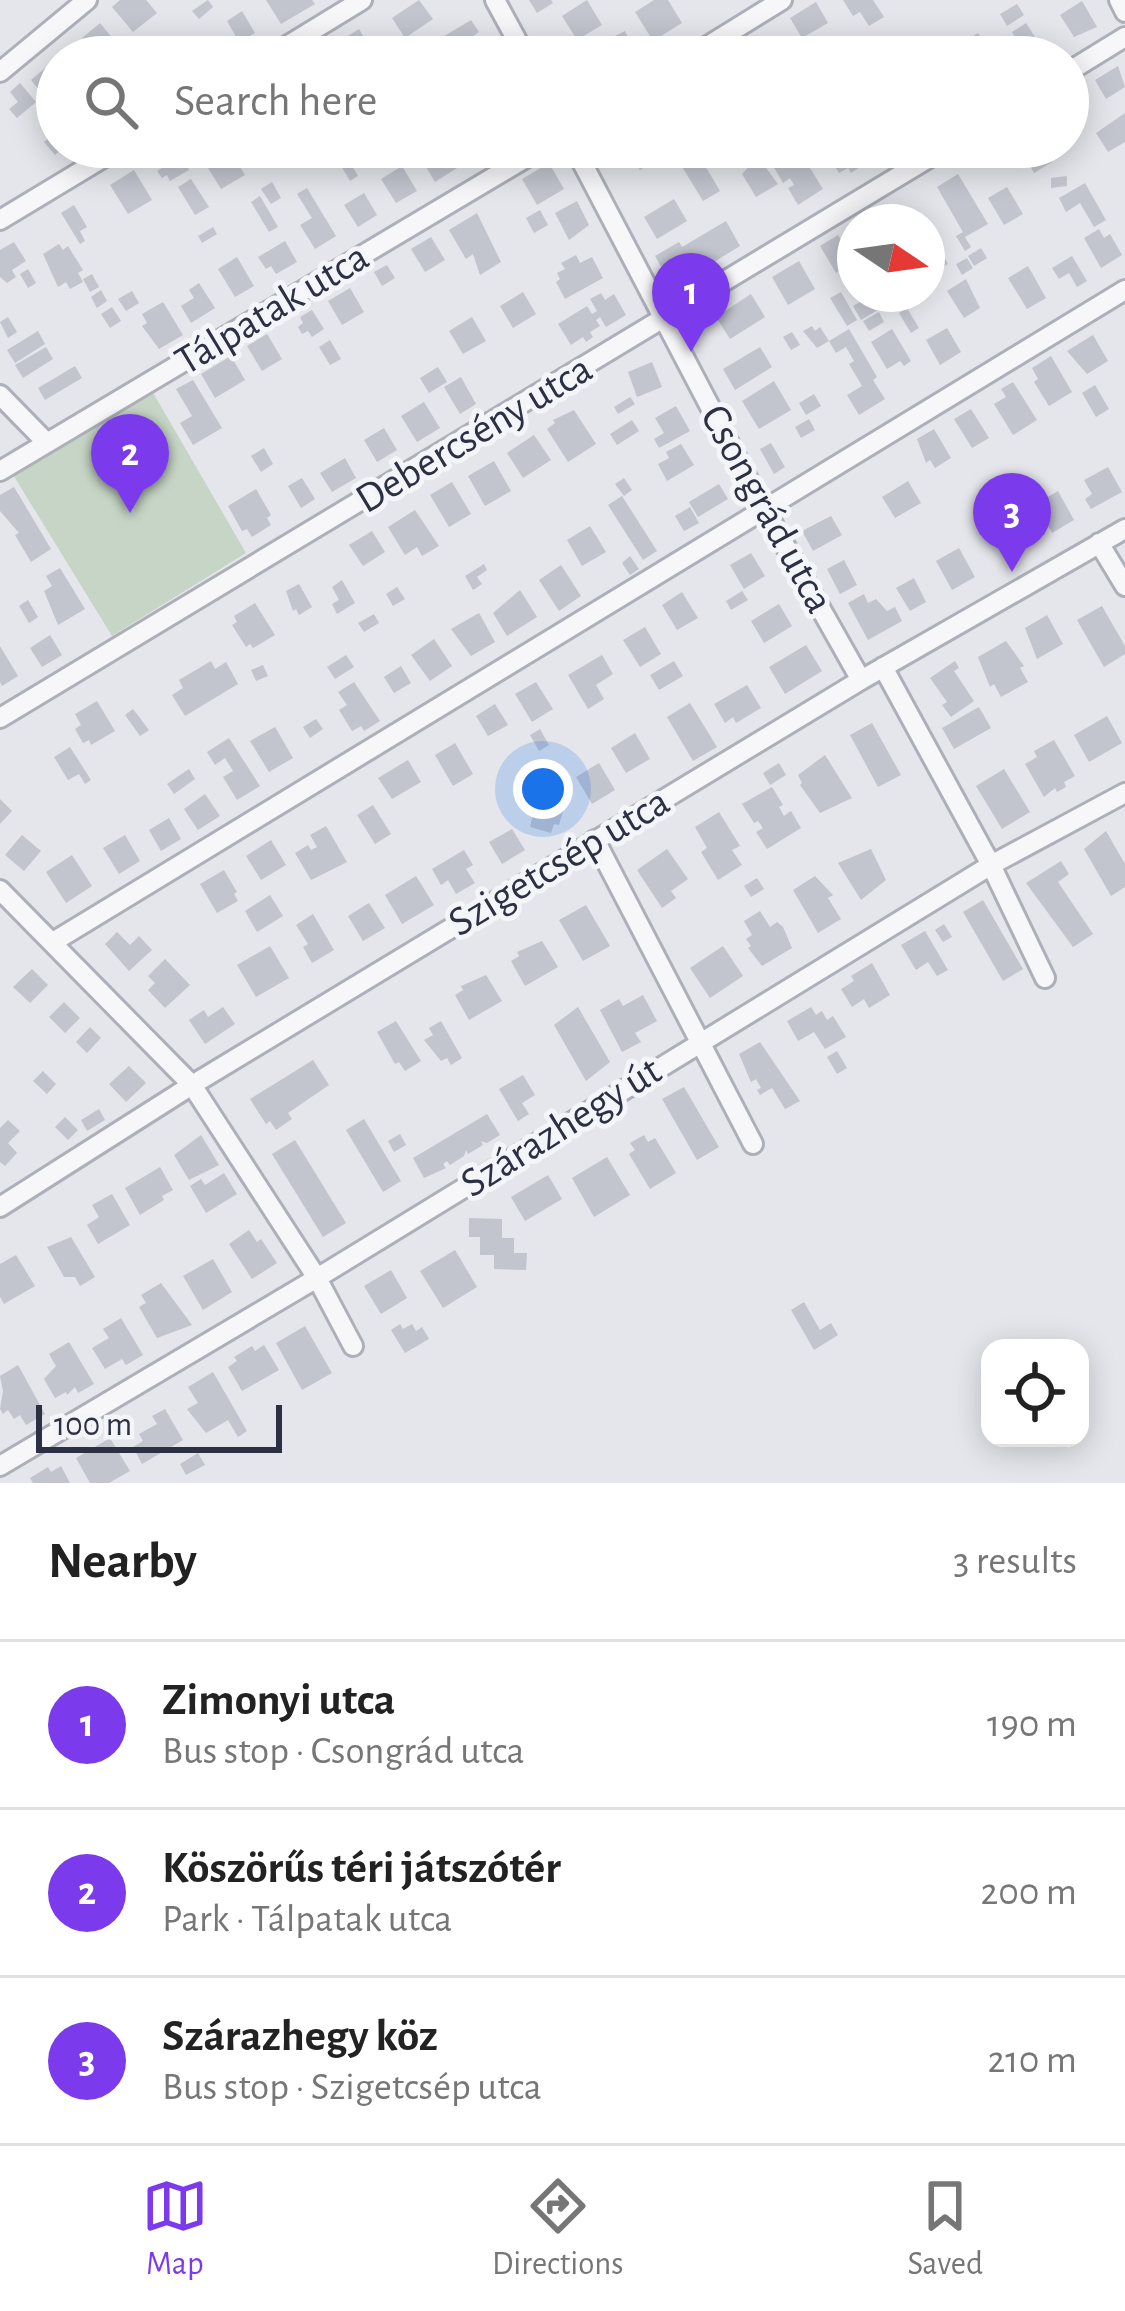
<!DOCTYPE html>
<meta charset="utf-8">
<style>
:root{--surface:#fff;--page:#f6f6f6;--text:#222;--muted:#767676;--line:#e0e0e0;--accent:#7c3aed}
body{margin:0;font-family:"Alegreya Sans",sans-serif;background:var(--page);color:var(--text)}
.controls{position:absolute;right:36px;bottom:36px;display:grid;overflow:hidden;border-radius:24px;box-shadow:0 6px 30px #0003}
.controls button{width:108px;height:108px;display:grid;place-items:center;padding:0;border:0;border-bottom:3px solid var(--line);background:var(--surface);color:var(--text);font:60px sans-serif}
.compass{position:absolute;left:837px;top:204px;width:108px;height:108px;border-radius:50%;background:var(--surface);box-shadow:0 6px 30px #0003;rotate:103deg}
.scale{position:absolute;left:36px;bottom:30px;width:246px;box-sizing:border-box;padding-left:12px;border:6px solid #2c3043;border-top:0;font-size:33px;line-height:42px;white-space:nowrap;color:#2c3043;-webkit-text-stroke:9px #f4f5f9;paint-order:stroke}
.you{position:absolute;left:543px;top:789px;width:42px;height:42px;margin:-30px;border:9px solid #fff;border-radius:50%;background:#1a73e8;box-shadow:0 0 0 18px #1a73e833}
.badge{display:grid;place-items:center;width:78px;height:78px;border-radius:50%;background:var(--accent);color:#fff;font-size:39px;font-weight:700}
.pin{position:absolute;translate:-50% -99px;filter:drop-shadow(0 3px 6px #0008)}
.pin::after{content:'';position:absolute;top:63px;width:42px;height:36px;background:inherit;clip-path:polygon(0 0,100% 0,50% 100%)}
.list{margin:0;padding:0;list-style:none}
h2{display:flex;justify-content:space-between;align-items:center;height:156px;margin:0;padding:0 48px;font-size:51px}
h2 small{font-size:39px;font-weight:400;color:var(--muted)}
.list li{display:grid;grid-template-columns:78px 1fr auto;gap:36px;align-items:center;box-sizing:border-box;height:168px;padding:0 48px;border-top:3px solid var(--line)}
.list b{display:block;font-size:45px;white-space:nowrap}
.list p{margin:0;font-size:39px;white-space:nowrap;color:var(--muted)}
.list em{font-size:39px;font-style:normal;color:var(--muted)}
.icon{flex:none;width:66px;height:66px;fill:none;stroke:currentColor;stroke-width:2;stroke-linecap:round;stroke-linejoin:round}
.map{position:relative;flex:none;width:1125px;height:1483px;overflow:hidden}
.search{position:absolute;background:var(--surface);box-shadow:0 6px 30px #0003;left:36px;right:36px;top:36px;height:132px;display:flex;align-items:center;gap:30px;box-sizing:border-box;padding:0 42px;border-radius:66px;color:var(--muted);font-size:45px}
.sheet{height:660px;background:var(--surface)}
nav{display:flex;justify-content:space-around;align-items:center;box-sizing:border-box;height:168px;border-top:3px solid var(--line);background:var(--surface);font-size:33px;color:var(--muted)}
nav a{display:grid;justify-items:center;gap:6px}
nav .on{color:var(--accent)}
.map>svg:first-child{display:block}
</style>
<div class="map">
<svg width="1125" height="1483" viewBox="0 0 1125 1483">
<rect width="100%" height="100%" fill="#e4e6eb"/>
<!-- green -->
<path fill="#c6d5c6" d="M152,391L246,553L112,636L12,473Z"/>
<!-- building -->
<path fill="#c2c4ce" d="M120,0H146L157,13L133,32L112,7Z
M208,0L213,7L199,19L192,11Z
M266,0H312L315,4L281,24Z
M419,0L433,19L405,38L392,18Z
M529,0H551L553,3L537,13Z
M587,0L602,25L577,40L562,16Z
M654,0H668L682,23L653,41L635,12Z
M843,0H873L884,17L869,26L860,12L853,16Z
M1082,1L1097,27L1074,37L1060,15Z
M816,2L828,23L802,38L790,18Z
M1017,4L1024,15L1007,26L1000,14Z
M242,11L255,33L239,42L227,21Z
M471,20L479,32L472,37L480,49L467,57H446L436,41Z
M100,23L119,46L106,57H97L82,38Z
M1026,23L1035,37L1020,46L1012,32Z
M359,29L373,52L366,57H350L340,41Z
M625,31L637,57H590L619,44L615,36Z
M978,33L983,41L970,49L965,41Z
M795,42L804,57H770Z
M191,46L198,57H172Z
M50,64L57,73V92L47,100L31,80Z
M1118,66L1125,87L1106,99L1095,80Z
M20,83L36,102L17,118L9,109L18,102L10,92Z
M1125,113V142L1108,152L1096,133Z
M55,132L57,147H64L55,155L44,142Z
M168,147H175L189,170L170,181L167,175L162,178L157,171L162,168L155,155Z
M195,147H228L245,175L221,189Z
M645,147H656L661,156L640,170L631,156Z
M670,147H694L720,191L703,201Z
M841,147H852L863,165L851,173L848,168L839,173L831,160L844,152Z
M1019,147H1043L1052,162L1034,173Z
M445,149L457,168L435,182L423,162Z
M799,150L823,189L798,205L788,188L794,185L790,178L783,183L773,166Z
M758,157L778,184L756,197L742,174Z
M348,159L358,176L350,181L340,164Z
M549,163L564,189L537,205L522,179Z
M402,166L417,191L396,203L381,179Z
M134,170L152,200L128,214L110,185Z
M958,174L988,224L965,237L971,247L965,251L956,236L963,232L937,187Z
M1067,176V186L1051,188V178Z
M191,179L209,207L195,215L178,187Z
M272,182L281,198L271,204L261,189Z
M1085,183L1106,220L1094,227L1080,203L1066,212L1059,198Z
M1007,187L1023,214L1004,225L988,198Z
M307,188L336,236L315,249L300,225L312,218L297,194Z
M364,193L377,215L358,227L344,205Z
M260,196L278,227L269,232L251,202Z
M674,199L687,221L657,239L644,217Z
M577,201L589,225L569,240L555,213Z
M74,205L87,227L80,231L85,241L80,244L61,213Z
M540,210L548,225L534,233L526,218Z
M477,213L501,262L480,275L473,254L466,259L449,230Z
M726,221L740,246L673,287L655,256L679,242L682,247Z
M213,227L217,234L202,243L198,236Z
M1099,229L1104,238L1110,234L1122,255L1101,268L1084,238Z
M838,235L854,262L836,273L820,246Z
M932,236L948,264L927,276V239Z
M431,237L445,260L425,272L411,249Z
M285,241L297,262L276,274L271,266L266,269L258,257Z
M14,242L26,261L12,270L16,277L7,283L0,277V250Z
M59,244L63,250L68,246L83,270L78,273L83,282L70,289L66,282L58,287L43,254Z
M981,248L987,258L974,266L968,256Z
M576,255L580,263L592,257L603,278L565,299L556,282L560,279L557,273L565,269L561,263Z
M1072,256L1087,281L1077,287L1069,273L1059,279L1052,268Z
M237,257L254,286L235,297L218,269Z
M967,258L973,268L962,275L956,264Z
M799,261L815,289L788,305L772,277Z
M387,265L395,278L382,286L374,272Z
M1028,266L1046,298L1027,309L1008,278Z
M28,269L36,283L28,288L20,274Z
M92,274L99,287L90,292L83,279Z
M966,279L980,308L964,318L947,291Z
M199,283L215,308L191,323L181,306L194,298L189,290Z
M350,288L364,312L342,325L328,301Z
M101,290L107,301L97,308L91,297Z
M132,291L139,303L126,311L118,299Z
M523,292L536,314L513,328L500,306Z
M841,292L857,320L847,326L830,298Z
M601,293L605,300L614,294L626,315L606,327L600,317L596,320L600,326L590,332L593,337L586,342L583,337L571,345L558,324L587,306L592,314L597,311L590,299Z
M751,294L765,317L730,339L716,317Z
M874,294H880L886,305L861,320L853,306Z
M163,302L183,335L159,349L142,326L147,323L142,314Z
M112,307L121,321L110,328L101,314Z
M907,308L919,328L911,333L899,313Z
M312,310L324,329L312,337L308,331L302,334L298,327L303,323L300,317Z
M879,312L884,322L869,331L863,321Z
M8,317L17,332L8,338L0,322Z
M472,317L486,341L463,354L449,331Z
M812,326L815,331L820,327L829,341L817,348L803,331Z
M947,328L961,352L940,365L926,340Z
M849,329L877,377L873,380L885,399L859,415L847,395L862,386L849,364L854,361L846,347L836,353L829,341Z
M892,329L911,361L904,366L900,361L887,369L871,342Z
M38,331L45,344L15,363L7,350Z
M792,332L800,345L791,350L783,337Z
M267,334L282,359L262,371L247,346Z
M1093,335L1108,361L1087,374L1067,351Z
M330,340L341,359L330,365L319,347Z
M46,347L53,359L23,378L15,365Z
M760,347L772,367L735,390L723,369Z
M231,356L245,380L215,398L201,374Z
M1051,356L1072,392L1049,406L1034,382L1038,379L1032,368Z
M652,362L662,387L637,397L628,372Z
M75,366L82,378L45,400L38,388Z
M438,367L447,382L429,393L420,378Z
M461,377L476,404L460,414L444,387Z
M193,380L222,428L193,445L180,423L192,416L176,389Z
M774,381L791,410L759,429L742,401Z
M1013,382L1037,420L1013,435L994,404L1006,397L1001,389Z
M1095,385L1109,409L1096,417L1082,393Z
M814,394L821,406L806,415L799,403Z
M630,397L635,404L618,414L614,407Z
M424,402L440,428L417,442L401,416Z
M676,406L690,431L659,448L654,439L664,433L655,418Z
M971,409L989,438L972,448L954,419Z
M574,410L596,444L568,462L547,429L555,423L553,420Z
M809,419L815,430L801,438L795,427Z
M632,420L639,431L617,445L610,434Z
M384,428L397,450L377,462L364,440Z
M934,429L951,458L935,468L930,460L926,463L917,439Z
M534,435L551,460L523,478L507,453Z
M771,443L785,467L774,474L760,449Z
M681,444L694,465L667,481L658,464L669,458L666,452Z
M264,448L273,464L261,472L251,456Z
M345,458L356,478L332,492L320,473Z
M494,461L511,491L485,506L468,476Z
M1108,467L1122,492L1091,509L1085,499L1092,494L1084,480Z
M302,478L315,499L301,508L288,486Z
M624,478L632,490L624,496L615,484Z
M908,481L921,503L895,518L882,497Z
M452,482L471,514L449,527L430,495Z
M719,484L728,499L698,517L689,502Z
M14,487L51,549L31,562L15,535L19,533L0,511V495Z
M256,489L271,515L267,518L271,525L252,537L247,529L242,531L228,506Z
M1058,491L1074,520L1052,533L1036,504Z
M622,496L657,551L643,560L608,505Z
M690,507L699,523L684,531L675,516Z
M415,510L439,546L422,556L417,547L405,555L388,527Z
M831,516L842,535L813,551L802,531Z
M1008,516L1022,543L1002,554L987,528Z
M590,526L606,552L582,566L567,540Z
M372,531L385,552L363,566L349,545Z
M959,548L975,577L952,590L936,561Z
M751,553L765,576L744,589L730,565Z
M630,556L639,569L630,575L622,563Z
M844,560L857,585L840,594L827,569Z
M484,564L487,570L477,577L482,584L473,590L465,576Z
M561,565L581,596L559,611L539,580Z
M60,568L85,609L58,625L44,591L52,586L46,576Z
M914,578L926,602L910,611L896,588Z
M342,580L355,603L337,614L332,604L339,600L332,587Z
M299,584L312,607L299,615L296,609L293,611L286,591Z
M397,587L405,599L393,606L386,594Z
M520,590L537,617L507,636L493,613Z
M742,591L748,600L731,610L726,601Z
M682,592L698,618L677,630L662,605Z
M864,594L868,603L876,599L887,611L895,607L902,621L868,640L848,603Z
M28,600L38,617L29,623L19,606Z
M255,603L275,635L253,648L250,644L246,647L232,625L237,622L234,616Z
M779,604L792,626L764,643L751,621Z
M1102,606L1125,646V654L1104,667L1077,620Z
M479,613L495,642L471,656L451,629Z
M374,614L379,623L364,632L358,623Z
M1047,615L1063,644L1037,659L1025,628Z
M645,627L661,654L640,667L623,640Z
M50,635L62,655L42,667L30,648Z
M434,639L452,666L430,681L411,655Z
M1006,641L1024,666L1020,668L1028,682L1001,697L994,684L990,687L978,657Z
M806,645L822,671L785,694L769,667Z
M0,646L18,676L2,686L0,682Z
M346,655L354,667L335,679L327,667Z
M602,655L613,674L596,685L604,699L588,709L568,675Z
M211,661L215,669L226,662L238,684L185,716L172,695L183,688L179,680Z
M674,661L683,676L659,690L650,675Z
M955,661L959,668L954,671L974,701L951,717L942,705L947,702L930,678Z
M263,665L268,676L256,681L251,670Z
M401,666L411,683L394,693L384,677Z
M354,682L380,721L364,731L361,726L352,731L339,710L347,705L338,692Z
M536,682L553,709L532,722L515,694Z
M747,685L761,708L736,723L733,717L725,723L714,704Z
M97,701L115,731L91,745L89,740L83,743L75,729L81,725L75,714Z
M690,703L717,747L693,761L667,717Z
M495,704L508,725L488,736L476,716Z
M979,707L991,728L954,749L942,728Z
M133,709L149,730L140,736L125,715Z
M1107,716L1122,743L1089,762L1074,735Z
M316,719L323,729L310,738L303,727Z
M872,723L901,775L878,787L850,735Z
M275,727L293,758L269,772L250,741Z
M540,729L549,745L539,751L530,735Z
M635,733L650,759L626,773L611,748Z
M229,738L260,786L237,800L223,777L233,771L225,758L215,765L207,752Z
M1054,740L1075,776L1064,782L1066,787L1057,792L1055,788L1044,797L1025,764L1037,757L1034,751Z
M455,743L473,774L453,786L435,755Z
M70,747L91,780L85,784L79,774L68,780L54,757Z
M825,755L852,798L820,813L800,785L802,783L798,775Z
M408,760L421,782L392,799L378,778Z
M599,763L615,790L592,804L576,777Z
M779,763L786,775L770,785L763,773Z
M189,769L195,779L174,794L167,784Z
M1004,769L1030,812L1002,829L976,786Z
M772,787L783,805L779,807L784,816L791,811L801,828L767,849L756,832L763,828L758,821L754,823L742,804Z
M550,793L556,795L564,808L559,825L554,824L551,833L530,827L537,798L549,801Z
M205,794L220,816L198,830L184,809Z
M0,799L12,811L0,824Z
M373,805L391,834L375,844L357,815Z
M719,812L740,846L732,850L742,865L718,880L701,852L707,848L695,827Z
M169,818L181,839L161,851L149,830Z
M326,826L347,862L311,880L295,853L308,845L311,850L317,847L310,835Z
M512,829L525,850L502,864L489,842Z
M1106,831L1125,864V887L1111,896L1084,849Z
M22,835L41,851L24,871L5,855Z
M125,835L140,861L119,874L103,848Z
M271,840L286,865L261,880L246,856Z
M667,849L688,879L671,891L676,898L662,908L637,870Z
M871,849L886,880L861,900L838,863Z
M464,850L473,865L466,869L475,883L456,894L448,880L441,885L432,869Z
M72,855L92,886L66,903L46,872Z
M1061,861L1069,874L1058,882L1093,934L1073,947L1026,883Z
M224,870L237,892L234,894L238,901L217,913L200,884Z
M416,876L434,905L402,924L385,895Z
M815,876L833,895L828,898L841,919L818,933L793,890Z
M757,878L764,889L751,897L744,886Z
M270,895L283,916L257,932L245,911Z
M983,900L1023,969L1003,981L963,912Z
M369,903L385,928L363,941L348,916Z
M586,905L610,946L583,961L559,920Z
M760,911L770,927L777,922L783,927L792,948L762,966L748,948L751,946L746,939L752,935L744,921Z
M313,914L334,950L312,963L303,947L308,944L296,925Z
M944,924L952,937L943,942L935,930Z
M925,931L948,970L937,976L928,962L916,970L901,945Z
M117,932L130,945L139,936L152,950L129,971L105,944Z
M542,941L558,967L525,986L511,961L519,956L517,952Z
M270,946L289,978L256,997L237,965Z
M723,946L743,976L710,998L690,968Z
M165,959L190,985L165,1008L148,990L155,983L148,976Z
M872,963L890,995L869,1008L864,999L852,1007L841,989L854,981L851,976Z
M32,969L48,985L30,1003L13,987Z
M486,975L502,1001L469,1020L455,995L463,990L461,986Z
M643,995L657,1021L635,1033L641,1042L622,1052L600,1010L619,999L623,1006Z
M64,1002L80,1018L65,1033L49,1017Z
M223,1007L235,1024L205,1044L189,1020L204,1010L208,1017Z
M578,1007L610,1062L586,1081L554,1025Z
M811,1007L816,1015L822,1011L827,1020L833,1016L846,1037L825,1049L814,1032L798,1041L787,1021Z
M396,1021L421,1061L405,1071L399,1062L395,1064L377,1032Z
M441,1021L462,1058L451,1065L447,1058L441,1061L424,1040L433,1035L429,1028Z
M90,1027L101,1038L87,1053L76,1042Z
M760,1042L800,1101L785,1109L772,1088L760,1095L757,1090L761,1088L756,1079L751,1082L739,1054Z
M837,1051L847,1068L837,1074L827,1057Z
M313,1060L329,1085L288,1113L292,1119L276,1130L270,1121L266,1124L250,1099Z
M129,1066L146,1083L126,1102L109,1084Z
M43,1071L56,1084L47,1094L33,1081Z
M523,1075L535,1095L522,1103L529,1114L518,1121L499,1089Z
M684,1087L719,1147L697,1160L662,1099Z
M99,1109L105,1120L87,1131L81,1120Z
M487,1114L500,1135L487,1143L481,1141L483,1145L468,1154L466,1150L464,1156L450,1165L447,1161L443,1164L446,1168L424,1178L413,1158Z
M65,1117L78,1130L68,1140L55,1127Z
M364,1119L401,1181L383,1192L346,1130Z
M8,1120L20,1131L8,1143L17,1153L5,1166L0,1162V1128Z
M400,1134L406,1145L394,1152L388,1141Z
M201,1135L219,1165L189,1180L174,1155Z
M644,1135L648,1142L655,1138L676,1173L650,1189L629,1154L635,1150L630,1143Z
M295,1140L346,1223L323,1237L272,1154Z
M607,1157L630,1195L594,1217L572,1178Z
M160,1167L173,1190L162,1196L164,1200L140,1215L125,1188Z
M224,1173L237,1194L206,1213L190,1186L201,1179L205,1185Z
M548,1175L562,1199L525,1221L511,1197Z
M112,1194L130,1225L98,1244L87,1225L99,1217L92,1205Z
M469,1218L502,1219V1238H514V1253H527L526,1270L494,1269V1255H480V1237H469Z
M249,1230L257,1242L261,1239L277,1263L252,1279L229,1244Z
M71,1237L95,1277L80,1286L75,1277H64L47,1247Z
M455,1250L477,1287L443,1308L420,1271Z
M16,1255L35,1286L4,1304L0,1297V1264Z
M213,1259L232,1292L203,1310L183,1276Z
M391,1270L407,1298L381,1314L364,1286Z
M161,1283L192,1325L157,1338L139,1307L146,1303L141,1295Z
M804,1302L820,1330L831,1323L838,1335L814,1350L791,1310Z
M121,1318L143,1355L126,1365L122,1359L105,1369L92,1348L109,1338L103,1329Z
M400,1324L403,1329L412,1324L416,1331L422,1327L429,1339L405,1353L391,1330Z
M305,1326L332,1373L302,1390L276,1343Z
M69,1342L94,1384L78,1393L75,1387L67,1395L66,1392L55,1398L44,1379L56,1366L49,1354Z
M264,1345L279,1370L242,1391L228,1367L237,1361L234,1357L252,1346L255,1351Z
M18,1365L45,1414L26,1425L20,1415L14,1419L8,1410L3,1414L0,1409L3,1391L0,1376Z
M213,1372L247,1431L238,1437L228,1420L206,1433L187,1409L198,1403L188,1387Z
M165,1409L183,1440L142,1464L133,1447L143,1441L139,1434L157,1424L152,1416Z
M110,1438L130,1471L109,1483H90L76,1458Z
M198,1453L205,1465L186,1475L180,1464Z
M61,1466L70,1483H33L30,1478L48,1467L51,1472Z"/>
<g fill="none" stroke-linecap="round" stroke-linejoin="round">
<!-- street casing -->
<g stroke="#adafb9" stroke-width="24">
<path id="street" d="M495,0L526,57
M1119,0L1125,12
M269,57L362,0
M690,57L782,0
M0,72L87,0
M1068,72L1125,37
M574,147L753,489L861,680
M0,220L121,147
M0,395L47,443
M0,471L544,147
M1099,543L1125,586
M883,667L991,865L1045,978
M0,718L947,147
M595,840L753,1144
M0,890L192,1085L317,1278L353,1346
M53,942L1125,290
M0,1207L192,1085L861,680L1125,529
M0,1466L317,1278L991,865L1125,793"/>
</g>
<!-- street -->
<use href="#street" stroke="#f7f7fa" stroke-width="18"/>
</g>
<g text-anchor="middle" dominant-baseline="central" stroke-width="10" stroke-linejoin="round" paint-order="stroke">
<!-- street labels -->
<g font-size="42" fill="#2c3043" stroke="#f4f5f9">
<text transform="translate(272 309) rotate(-31)">Tálpatak utca</text>
<text transform="translate(474 434) rotate(-31)">Debercsény utca</text>
<text transform="translate(767 509) rotate(61)">Csongrád utca</text>
<text transform="translate(559 862) rotate(-31)">Szigetcsép utca</text>
<text transform="translate(561 1127) rotate(-32)">Szárazhegy út</text>
</g>
</g>
</svg>
<div class="controls">
<button><svg class="icon" aria-label="locate" viewBox="0 0 24 24"><circle cx="12" cy="12" r="6"/><path d="M12 2v4M12 18v4M2 12h4M18 12h4"/></svg></button>
</div>
<svg class="compass" viewBox="-18 -18 36 36"><path d="M0-13l5 13h-10z" fill="#e53935"/><path d="M0 13l5-13h-10z" fill="#767676"/></svg>
<div class="scale">100 m</div>
<div class="you"></div>
<div class="pin badge" style="left:691px;top:352px">1</div>
<div class="pin badge" style="left:130px;top:513px">2</div>
<div class="pin badge" style="left:1012px;top:572px">3</div>
<div class="search"><svg class="icon" aria-label="search" viewBox="0 0 24 24"><circle cx="10" cy="10" r="6"/><path d="M15 15l6 6"/></svg>Search here</div>
</div>
<section class="sheet">
<h2>Nearby<small>3 results</small></h2>
<ul class="list">
<li><span class="badge">1</span><div><b>Zimonyi utca</b><p>Bus stop · Csongrád utca</p></div><em>190 m</em></li>
<li><span class="badge">2</span><div><b>Köszörűs téri játszótér</b><p>Park · Tálpatak utca</p></div><em>200 m</em></li>
<li><span class="badge">3</span><div><b>Szárazhegy köz</b><p>Bus stop · Szigetcsép utca</p></div><em>210 m</em></li>
</ul>
</section>
<nav>
<a class="on"><svg class="icon" aria-label="map" viewBox="0 0 24 24"><path d="M3 6l6-2 6 2 6-2v14l-6 2-6-2-6 2zM9 4v14M15 6v14"/></svg>Map</a>
<a><svg class="icon" aria-label="directions" viewBox="0 0 24 24"><path d="M12 3l9 9-9 9-9-9zM9 14v-3h6M13 9l2 2-2 2"/></svg>Directions</a>
<a><svg class="icon" aria-label="saved" viewBox="0 0 24 24"><path d="M7 4h10v16l-5-4-5 4z"/></svg>Saved</a>
</nav>
